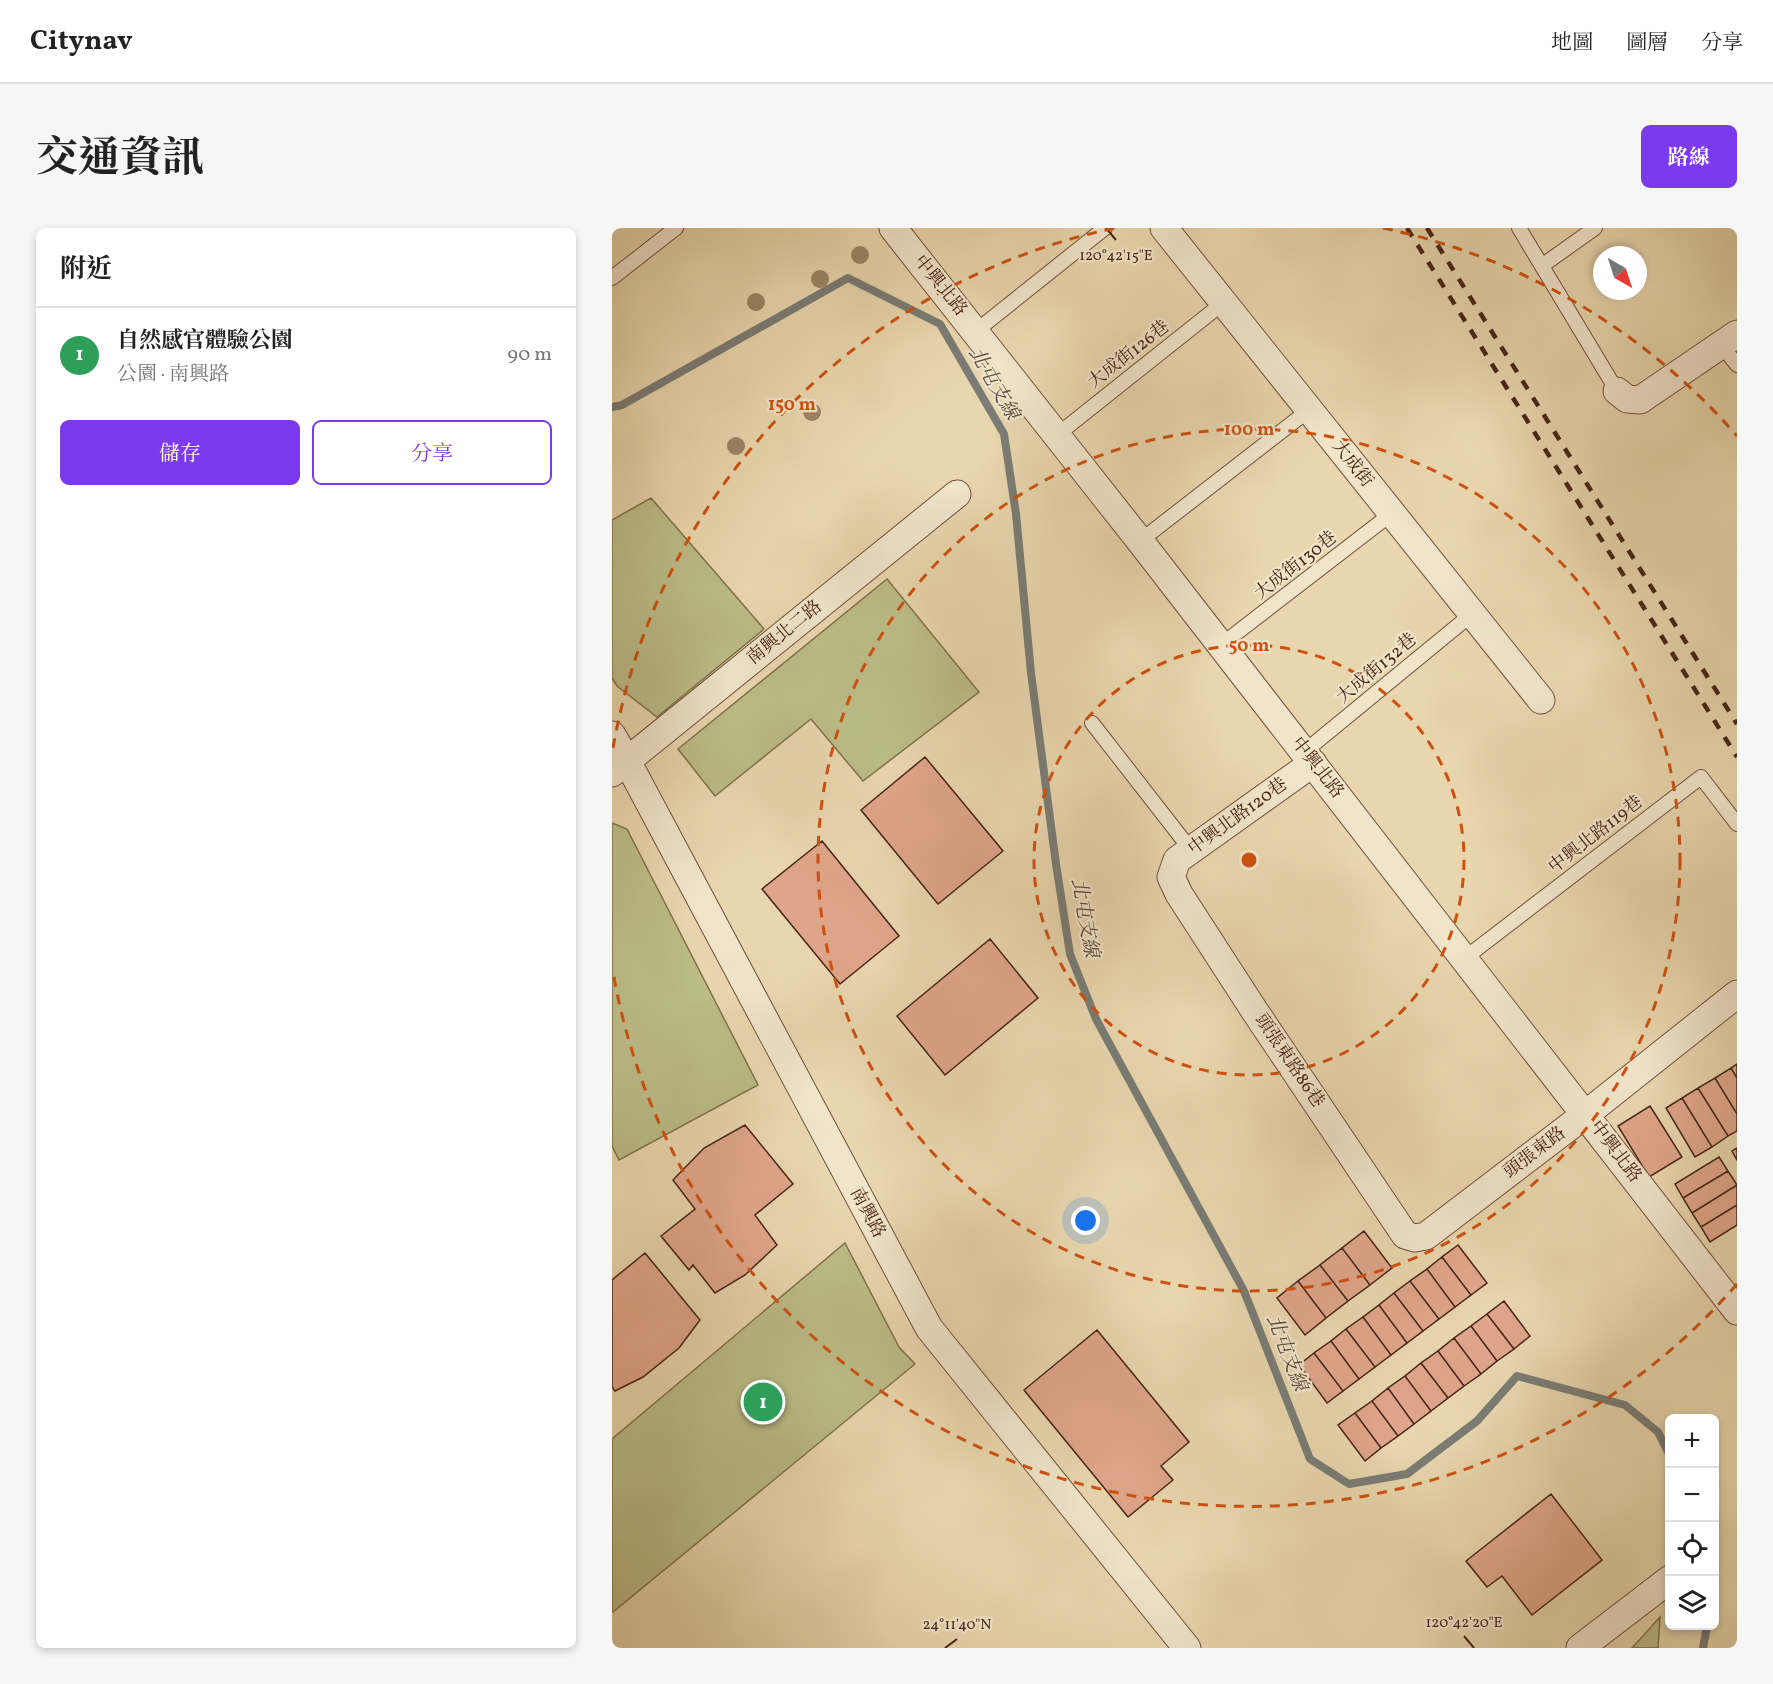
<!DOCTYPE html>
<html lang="zh-TW">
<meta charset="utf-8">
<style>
:root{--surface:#fff;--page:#f6f6f6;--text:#222;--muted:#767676;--line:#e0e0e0;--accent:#7c3aed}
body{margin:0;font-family:Vollkorn,"Noto Serif TC",serif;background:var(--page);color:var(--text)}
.controls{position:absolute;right:18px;bottom:18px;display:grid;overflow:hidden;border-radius:9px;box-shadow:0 3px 9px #0003}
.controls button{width:54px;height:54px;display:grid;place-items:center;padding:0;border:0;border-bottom:2px solid var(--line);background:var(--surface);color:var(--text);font:30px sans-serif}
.compass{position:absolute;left:981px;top:18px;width:54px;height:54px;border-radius:50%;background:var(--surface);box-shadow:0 3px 9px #0003;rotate:141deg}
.you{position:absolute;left:474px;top:993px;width:21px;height:21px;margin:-15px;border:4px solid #fff;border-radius:50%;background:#1a73e8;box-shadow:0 0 0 9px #1a73e833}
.badge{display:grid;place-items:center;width:39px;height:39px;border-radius:50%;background:var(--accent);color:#fff;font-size:20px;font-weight:700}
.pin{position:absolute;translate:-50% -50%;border:3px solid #fff;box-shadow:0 2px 6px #0006}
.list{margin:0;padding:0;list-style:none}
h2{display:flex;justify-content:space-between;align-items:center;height:78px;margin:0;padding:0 24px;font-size:26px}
h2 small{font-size:20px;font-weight:400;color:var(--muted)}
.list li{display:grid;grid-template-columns:39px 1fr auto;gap:18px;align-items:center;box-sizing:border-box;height:96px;padding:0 24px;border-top:2px solid var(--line)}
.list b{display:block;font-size:22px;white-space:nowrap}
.list p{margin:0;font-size:20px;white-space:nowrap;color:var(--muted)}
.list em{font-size:20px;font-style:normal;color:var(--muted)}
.actions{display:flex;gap:12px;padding:18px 24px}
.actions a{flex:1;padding:14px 0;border:2px solid var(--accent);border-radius:9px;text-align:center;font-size:21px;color:var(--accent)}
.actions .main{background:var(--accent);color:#fff}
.icon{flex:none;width:33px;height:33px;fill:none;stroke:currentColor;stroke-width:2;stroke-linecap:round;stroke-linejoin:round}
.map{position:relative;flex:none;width:1125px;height:1420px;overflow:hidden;border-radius:9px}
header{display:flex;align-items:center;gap:36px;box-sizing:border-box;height:84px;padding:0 30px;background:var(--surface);border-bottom:2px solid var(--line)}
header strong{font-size:28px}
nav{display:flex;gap:33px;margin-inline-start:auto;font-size:21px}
.intro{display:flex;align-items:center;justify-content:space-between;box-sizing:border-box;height:144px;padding:0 36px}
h1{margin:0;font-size:42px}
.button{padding:15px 27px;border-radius:9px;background:var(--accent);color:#fff;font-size:21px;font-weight:700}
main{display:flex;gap:36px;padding:0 36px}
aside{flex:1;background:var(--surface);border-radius:9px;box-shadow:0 3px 9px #0003}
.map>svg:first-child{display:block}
</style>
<header>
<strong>Citynav</strong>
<nav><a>地圖</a><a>圖層</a><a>分享</a></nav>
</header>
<div class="intro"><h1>交通資訊</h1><a class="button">路線</a></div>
<main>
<aside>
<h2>附近<small></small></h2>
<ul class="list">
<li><span class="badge" style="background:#2e9e5b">1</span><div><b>自然感官體驗公園</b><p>公園 · 南興路</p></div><em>90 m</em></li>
</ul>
<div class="actions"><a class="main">儲存</a><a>分享</a></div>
</aside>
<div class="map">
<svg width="1125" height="1420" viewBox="0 0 1125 1420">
<rect width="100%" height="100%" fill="#e8d6ae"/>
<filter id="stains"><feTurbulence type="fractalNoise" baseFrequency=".00333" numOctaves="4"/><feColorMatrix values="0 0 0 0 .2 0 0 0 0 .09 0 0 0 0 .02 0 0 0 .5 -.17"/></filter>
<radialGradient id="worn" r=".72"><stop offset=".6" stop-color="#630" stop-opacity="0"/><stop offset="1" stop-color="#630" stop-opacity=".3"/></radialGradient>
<!-- green -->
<path fill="#bbbc87" stroke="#81704d" stroke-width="1.5" d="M39,270L152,401L45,489L5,458L0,450V292Z
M275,351L367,464L251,553L199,491L103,568L66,521Z
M0,595L15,601L146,857L7,932L0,918Z
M233,1015L287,1119L303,1136L1,1384L0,1383V1211Z
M1048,1389L1046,1420H1020Z"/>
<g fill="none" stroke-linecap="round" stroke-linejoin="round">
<!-- stream -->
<path stroke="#7a7c75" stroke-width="8" d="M0,179L10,177L236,50L328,96L392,206L404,286L419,445L444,636L458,726L484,791L632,1063L698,1231L737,1256L795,1246L865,1193L905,1148L1013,1177L1046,1204L1058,1228
M1091,1420L1095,1398"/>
</g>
<!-- building -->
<path fill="#dfa58a" stroke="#472413" stroke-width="1.5" d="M313,529L391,623L326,676L249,582Z
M210,613L287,708L228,756L150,661Z
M378,711L426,770L333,847L285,788Z
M1125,836V850L1119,840Z
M1119,840L1125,850V886L1103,850Z
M1103,850L1125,886V903L1116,908L1086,860Z
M1086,860L1116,908L1100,919L1070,870Z
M1070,870L1100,919L1083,929L1054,880Z
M1038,878L1070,929L1037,949L1006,898Z
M133,897L181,956L143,987L165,1017L133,1047L103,1065L81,1037L77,1042L49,1008L83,981L61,952L92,920Z
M1125,920V932L1120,923Z
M1107,929L1116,943L1071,970L1063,956Z
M1116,943L1125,957L1080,985L1071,970Z
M1125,957V977L1089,999L1080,985Z
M1125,977V997L1098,1014L1089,999Z
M752,1003L780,1040L758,1057L730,1020Z
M846,1017L875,1055L859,1067L830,1029Z
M730,1020L758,1057L736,1073L708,1037Z
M33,1025L88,1092L67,1120L31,1149L3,1163L0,1159V1052Z
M830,1029L859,1067L843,1079L815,1041Z
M708,1037L736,1073L714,1090L686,1053Z
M815,1041L843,1079L827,1091L798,1053Z
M686,1053L714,1090L693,1107L665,1070Z
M798,1053L827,1091L811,1103L782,1065Z
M782,1065L811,1103L795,1115L767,1077Z
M892,1073L918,1108L902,1121L875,1086Z
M767,1077L795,1115L779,1127L751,1089Z
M875,1086L902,1121L885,1133L859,1098Z
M751,1089L779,1127L763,1139L734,1101Z
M859,1098L885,1133L869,1146L842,1110Z
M734,1101L763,1139L747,1151L719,1113Z
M485,1102L577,1214L549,1238L561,1252L516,1289L412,1162Z
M842,1110L869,1146L852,1158L826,1123Z
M719,1113L747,1151L731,1163L702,1125Z
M826,1123L852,1158L836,1170L809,1135Z
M702,1125L731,1163L715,1175L687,1137Z
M809,1135L836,1170L819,1183L793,1148Z
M793,1148L819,1183L802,1196L776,1160Z
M776,1160L802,1196L786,1208L760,1173Z
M760,1173L786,1208L769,1220L743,1185Z
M743,1185L769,1220L753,1233L726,1197Z
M939,1266L990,1332L920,1387L890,1348L875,1359L854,1333Z"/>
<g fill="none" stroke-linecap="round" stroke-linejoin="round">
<!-- lane casing -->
<g stroke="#6f503a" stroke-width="16">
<path id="lane" d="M907,0L1005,163
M931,37L983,0
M0,50L64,0
M364,103L493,0
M1109,117L1125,137
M445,207L611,75
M528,313L697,182
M609,417L779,286
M480,495L579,622
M692,524L860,386
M853,730L1089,549L1125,596"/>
</g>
<!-- street casing -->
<g stroke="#6f503a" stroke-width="29">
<path id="street" d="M281,0L528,313L1125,1083
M552,0L929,472
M1005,163L1015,171L1028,172L1125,106
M0,507L15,533L317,1100L575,1420
M701,535L565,632L559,649L567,666L642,782L793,1007L803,1010L814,1008L974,886L1125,766
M0,545L345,266
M968,1420L1058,1351"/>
</g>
<!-- lane -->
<use href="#lane" stroke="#f0e4ca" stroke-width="14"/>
<!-- street -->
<use href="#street" stroke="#f0e4ca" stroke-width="27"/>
<!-- rail -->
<path stroke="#472413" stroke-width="4.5" stroke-dasharray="10 10" stroke-linecap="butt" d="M795,0L1125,529
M815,0L1125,496"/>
</g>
<!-- trees -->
<g fill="#9c8565">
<circle cx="248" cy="27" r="9"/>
<circle cx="208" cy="51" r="9"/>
<circle cx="144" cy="74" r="9"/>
<circle cx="200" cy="184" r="9"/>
<circle cx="124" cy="218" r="9"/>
</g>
<!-- ticks -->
<path fill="none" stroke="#472413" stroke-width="2" d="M494,0L504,12M852,1408L862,1420M333,1420L345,1411"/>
<!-- distance rings -->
<g fill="none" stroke="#d0510d" stroke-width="3" stroke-dasharray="10 8">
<circle cx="637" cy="632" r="215"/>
<circle cx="637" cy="632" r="431"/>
<path d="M1125 1056A646 646 0 0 1 1 744M1 520A646 646 0 0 1 503 0M771 0A646 646 0 0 1 1125 208"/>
</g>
<g text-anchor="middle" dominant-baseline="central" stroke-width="4.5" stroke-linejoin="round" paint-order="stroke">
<!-- street labels -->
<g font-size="18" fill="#472413" stroke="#f0e4ca">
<text transform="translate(328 58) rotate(51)">中興北路</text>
<text transform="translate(517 127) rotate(-38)">大成街126巷</text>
<text transform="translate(740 236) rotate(52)">大成街</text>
<text transform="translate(684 338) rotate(-38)">大成街130巷</text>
<text transform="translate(173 405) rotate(-39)">南興北二路</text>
<text transform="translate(765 441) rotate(-40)">大成街132巷</text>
<text transform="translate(705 540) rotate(52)">中興北路</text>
<text transform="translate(626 589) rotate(-36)">中興北路120巷</text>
<text transform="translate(984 607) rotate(-38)">中興北路119巷</text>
<text transform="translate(677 833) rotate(56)">頭張東路86巷</text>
<text transform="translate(1003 924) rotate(53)">中興北路</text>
<text transform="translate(923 925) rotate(-37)">頭張東路</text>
<text transform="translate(255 985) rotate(62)">南興路</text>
</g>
<!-- water labels -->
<g font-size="20" font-style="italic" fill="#5c483c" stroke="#f0e4ca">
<text transform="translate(381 156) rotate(60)">北屯支線</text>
<text transform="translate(472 690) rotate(80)">北屯支線</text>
<text transform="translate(674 1125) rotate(69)">北屯支線</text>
</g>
</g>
<g font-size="15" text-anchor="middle" fill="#472413" stroke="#f0e4ca" stroke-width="4.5" stroke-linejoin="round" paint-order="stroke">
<text x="504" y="32">120°42'15"E</text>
<text x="852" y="1399">120°42'20"E</text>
<text x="345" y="1401">24°11'40"N</text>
</g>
<circle cx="637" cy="632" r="9" fill="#d0510d" stroke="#f0e4ca" stroke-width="3"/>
<g font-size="18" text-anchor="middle" font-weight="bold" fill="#d0510d" stroke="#f0e4ca" stroke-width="4.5" stroke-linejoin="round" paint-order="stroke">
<text x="180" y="182">150 m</text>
<text x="637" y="207">100 m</text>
<text x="637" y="423">50 m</text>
</g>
<rect width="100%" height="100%" filter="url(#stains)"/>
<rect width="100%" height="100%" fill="url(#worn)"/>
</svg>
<div class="controls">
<button>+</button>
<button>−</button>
<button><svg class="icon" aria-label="locate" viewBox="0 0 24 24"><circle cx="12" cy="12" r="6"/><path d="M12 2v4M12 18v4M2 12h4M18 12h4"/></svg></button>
<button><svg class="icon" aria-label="layers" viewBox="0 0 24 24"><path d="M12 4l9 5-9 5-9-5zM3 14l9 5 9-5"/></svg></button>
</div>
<svg class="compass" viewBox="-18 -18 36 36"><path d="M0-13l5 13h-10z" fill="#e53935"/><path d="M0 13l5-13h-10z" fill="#767676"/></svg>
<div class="you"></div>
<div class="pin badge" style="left:151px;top:1174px;background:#2e9e5b">1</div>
</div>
</main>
